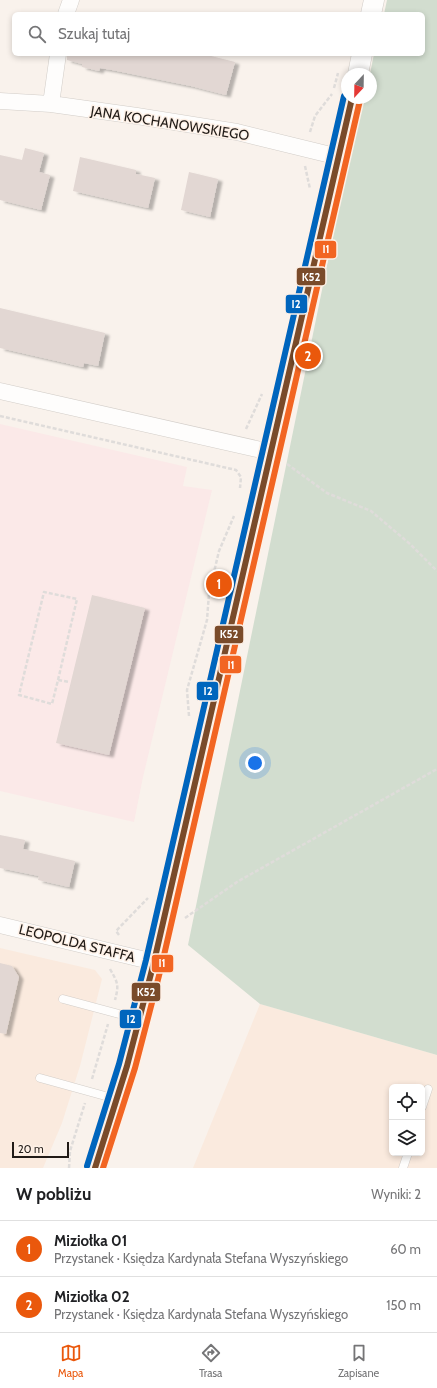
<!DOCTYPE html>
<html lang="pl">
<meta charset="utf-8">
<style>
:root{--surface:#fff;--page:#f6f6f6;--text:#202124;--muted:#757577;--line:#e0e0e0;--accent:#ea580c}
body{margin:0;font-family:Cabin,sans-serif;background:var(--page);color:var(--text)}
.controls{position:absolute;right:12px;bottom:12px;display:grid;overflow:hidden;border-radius:6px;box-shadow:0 2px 6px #0003}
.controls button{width:36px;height:36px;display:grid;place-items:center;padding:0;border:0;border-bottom:1px solid var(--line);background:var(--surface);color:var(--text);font:20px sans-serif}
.compass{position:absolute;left:341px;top:68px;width:36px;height:36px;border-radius:50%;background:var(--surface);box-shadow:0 2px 6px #0003;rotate:202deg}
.scale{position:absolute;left:12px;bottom:10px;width:57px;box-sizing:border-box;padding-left:4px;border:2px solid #211b17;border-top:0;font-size:11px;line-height:14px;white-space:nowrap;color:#211b17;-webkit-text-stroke:3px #fef1e7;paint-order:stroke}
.you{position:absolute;left:255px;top:763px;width:14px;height:14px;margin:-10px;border:3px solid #fff;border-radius:50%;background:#1a73e8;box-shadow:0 0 0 6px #1a73e833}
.badge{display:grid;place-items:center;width:26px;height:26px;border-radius:50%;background:var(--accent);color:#fff;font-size:13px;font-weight:700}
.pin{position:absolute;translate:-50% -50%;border:2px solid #fff;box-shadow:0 1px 4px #0006}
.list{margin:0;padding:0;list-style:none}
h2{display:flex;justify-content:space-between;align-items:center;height:52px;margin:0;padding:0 16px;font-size:17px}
h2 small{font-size:13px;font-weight:400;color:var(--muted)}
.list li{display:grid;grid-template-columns:26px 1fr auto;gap:12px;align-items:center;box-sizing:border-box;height:56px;padding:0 16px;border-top:1px solid var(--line)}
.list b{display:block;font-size:15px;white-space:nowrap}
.list p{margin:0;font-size:13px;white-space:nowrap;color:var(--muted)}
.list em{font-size:13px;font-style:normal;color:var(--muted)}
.icon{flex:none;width:22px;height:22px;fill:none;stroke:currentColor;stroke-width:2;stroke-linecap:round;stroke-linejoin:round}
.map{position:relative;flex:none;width:437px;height:1168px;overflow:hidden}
.search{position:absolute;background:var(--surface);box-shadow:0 2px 6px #0003;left:12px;right:12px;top:12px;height:44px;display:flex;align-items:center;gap:10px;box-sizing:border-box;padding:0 14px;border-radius:6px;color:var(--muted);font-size:15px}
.sheet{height:164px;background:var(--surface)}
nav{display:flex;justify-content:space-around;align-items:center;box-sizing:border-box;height:56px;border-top:1px solid var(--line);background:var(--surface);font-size:11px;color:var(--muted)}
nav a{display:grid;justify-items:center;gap:2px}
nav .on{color:var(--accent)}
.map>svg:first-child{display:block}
.built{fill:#faeade;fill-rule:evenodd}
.education{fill:#fbe9e8}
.green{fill:#d2ddcf}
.building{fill:#e2d7d3;filter:url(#shadow)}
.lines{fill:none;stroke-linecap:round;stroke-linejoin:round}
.service-casing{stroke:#d2cdc8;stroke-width:9}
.minor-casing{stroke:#d2cdc8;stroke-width:17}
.tertiary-casing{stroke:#d2cdc8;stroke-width:21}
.path{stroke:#dfdcda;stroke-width:2.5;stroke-dasharray:4 2;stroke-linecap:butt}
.service{stroke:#fefdfc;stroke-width:8}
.minor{stroke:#fefdfc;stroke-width:16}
.tertiary{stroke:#fefdfc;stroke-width:20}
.bus-1-casing{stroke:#fef1e7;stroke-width:9}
.bus-2-casing{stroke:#fef1e7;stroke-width:9}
.bus-3-casing{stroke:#fef1e7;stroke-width:9}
.bus-1{stroke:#7a4b2a;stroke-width:6}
.bus-2{stroke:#f26522;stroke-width:6}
.bus-3{stroke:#0065bd;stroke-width:6}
.labels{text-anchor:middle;stroke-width:3;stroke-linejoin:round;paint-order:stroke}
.street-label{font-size:14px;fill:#211b17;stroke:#fef1e7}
.line-badge{stroke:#fef1e7;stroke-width:1.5}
.badge-label{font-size:11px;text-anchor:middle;font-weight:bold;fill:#fff}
</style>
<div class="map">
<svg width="437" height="1168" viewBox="0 0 437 1168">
<defs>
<filter id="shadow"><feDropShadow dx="4.5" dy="2.5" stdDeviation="1" flood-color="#0004"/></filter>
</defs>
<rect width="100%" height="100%" fill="#f9f2ec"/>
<path class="built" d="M0,948L95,970L102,979L80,1066L62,1123L43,1168H0Z
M260,1004L437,1055V1168H193ZM392,1087H422V1153H392Z"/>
<path class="education" d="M0,424L187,467L183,486L212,490L143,777L134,822L0,791Z"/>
<path class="green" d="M387,0H437V1055L260,1004L188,945L349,158L364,98H371V74H370L374,54H423V14H384Z"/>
<path class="building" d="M67,54H203L235,62L226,95L191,86L112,70L100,68L99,71L82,67V64L67,60Z
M25,148L44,153L39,172L50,175L41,210L0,200V155L22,160Z
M80,157L136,170V174L155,178L148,208L73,191Z
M189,172L218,179L210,217L181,210Z
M0,308L105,333L98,366L84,363L83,367L0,348Z
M92,595L145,608L109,755L56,743Z
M0,835L25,840L23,849L75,861L69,887L38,880L39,876L0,868Z
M0,963L12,966L19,977L6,1034L0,1033Z"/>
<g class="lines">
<defs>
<path id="service" d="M63,999L138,1019
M40,1078L116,1099
M422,1107L428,1089
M403,1168L408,1153"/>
<path id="minor" d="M66,14L71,0
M0,101L51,104L137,116L237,132L339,157
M51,104L58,54
M0,391L270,452
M0,925L154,962"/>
<path id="tertiary" d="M371,14L374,0
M358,74L362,54
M95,1168L127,1066L154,962L239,588L352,98"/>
</defs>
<use href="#service" class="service-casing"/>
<use href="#minor" class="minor-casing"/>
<use href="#tertiary" class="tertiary-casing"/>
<path class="path" d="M334,88L338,73
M310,132L315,116L332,94
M305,166L310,189
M0,416L236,470L241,477L240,488
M246,429L262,394
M287,464L327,493L371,511L410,544L437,571
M58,680L77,599L44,592L19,695L52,704L58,680L70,682
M189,716L187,690L207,620L209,593L219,551L234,516
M185,918L237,882L437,769
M119,935L116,931L148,898
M110,969C118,983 119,985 115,1000
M92,1079L108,1024
M69,1168L70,1151L85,1103"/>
<use href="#service" class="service"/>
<use href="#minor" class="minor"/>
<use href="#tertiary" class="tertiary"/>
<defs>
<path id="bus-1" d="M95,1168L127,1066L154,962L352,98"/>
<path id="bus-2" d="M103,1168L135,1068L162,964L360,100"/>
<path id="bus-3" d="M87,1166L119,1064L146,960L344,96"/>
</defs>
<use href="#bus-1" class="bus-1-casing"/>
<use href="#bus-2" class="bus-2-casing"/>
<use href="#bus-3" class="bus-3-casing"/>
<use href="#bus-1" class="bus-1"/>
<use href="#bus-2" class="bus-2"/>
<use href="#bus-3" class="bus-3"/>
</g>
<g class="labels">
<g class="street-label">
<text transform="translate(170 123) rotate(9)" y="5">JANA KOCHANOWSKIEGO</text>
<text transform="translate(77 943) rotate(14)" y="5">LEOPOLDA STAFFA</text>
</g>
</g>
<g class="line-badge">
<rect x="314" y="240" width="23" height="19" rx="4" fill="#f26522"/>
<rect x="296" y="267" width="30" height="19" rx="4" fill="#7a4b2a"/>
<rect x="285" y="294" width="23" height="20" rx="4" fill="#0065bd"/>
<rect x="214" y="625" width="30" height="19" rx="4" fill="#7a4b2a"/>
<rect x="219" y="655" width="23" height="19" rx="4" fill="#f26522"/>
<rect x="196" y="681" width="23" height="20" rx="4" fill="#0065bd"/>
<rect x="151" y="954" width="23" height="19" rx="4" fill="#f26522"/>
<rect x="131" y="982" width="30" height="20" rx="4" fill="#7a4b2a"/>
<rect x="119" y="1009" width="23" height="20" rx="4" fill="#0065bd"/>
</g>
<g class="badge-label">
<text x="326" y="253">I1</text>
<text x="311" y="281">K52</text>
<text x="296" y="308">I2</text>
<text x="229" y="638">K52</text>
<text x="231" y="669">I1</text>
<text x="208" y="695">I2</text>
<text x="162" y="967">I1</text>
<text x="146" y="996">K52</text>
<text x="131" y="1023">I2</text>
</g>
</svg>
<div class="controls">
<button><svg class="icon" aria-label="locate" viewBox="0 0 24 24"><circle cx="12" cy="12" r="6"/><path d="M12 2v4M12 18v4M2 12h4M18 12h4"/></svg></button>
<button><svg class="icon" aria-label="layers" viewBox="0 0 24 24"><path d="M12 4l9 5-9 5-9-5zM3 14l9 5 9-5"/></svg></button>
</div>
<svg class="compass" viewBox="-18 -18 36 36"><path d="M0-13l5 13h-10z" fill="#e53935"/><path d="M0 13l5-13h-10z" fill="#757577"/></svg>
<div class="scale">20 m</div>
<div class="you"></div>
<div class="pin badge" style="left:219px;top:584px">1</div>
<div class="pin badge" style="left:308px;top:356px">2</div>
<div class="search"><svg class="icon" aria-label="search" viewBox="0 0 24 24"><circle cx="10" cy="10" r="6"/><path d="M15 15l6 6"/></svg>Szukaj tutaj</div>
</div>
<section class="sheet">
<h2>W pobliżu<small>Wyniki: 2</small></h2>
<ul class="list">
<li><span class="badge">1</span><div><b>Miziołka 01</b><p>Przystanek · Księdza Kardynała Stefana Wyszyńskiego</p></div><em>60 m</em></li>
<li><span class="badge">2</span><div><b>Miziołka 02</b><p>Przystanek · Księdza Kardynała Stefana Wyszyńskiego</p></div><em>150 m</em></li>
</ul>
</section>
<nav>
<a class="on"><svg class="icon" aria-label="map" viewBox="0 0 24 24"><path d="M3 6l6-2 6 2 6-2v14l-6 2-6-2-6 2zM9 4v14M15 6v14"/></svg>Mapa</a>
<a><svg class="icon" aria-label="directions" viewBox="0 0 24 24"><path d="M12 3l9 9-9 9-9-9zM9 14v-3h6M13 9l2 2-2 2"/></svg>Trasa</a>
<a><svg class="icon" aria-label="saved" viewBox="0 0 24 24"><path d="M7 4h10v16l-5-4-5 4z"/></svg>Zapisane</a>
</nav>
